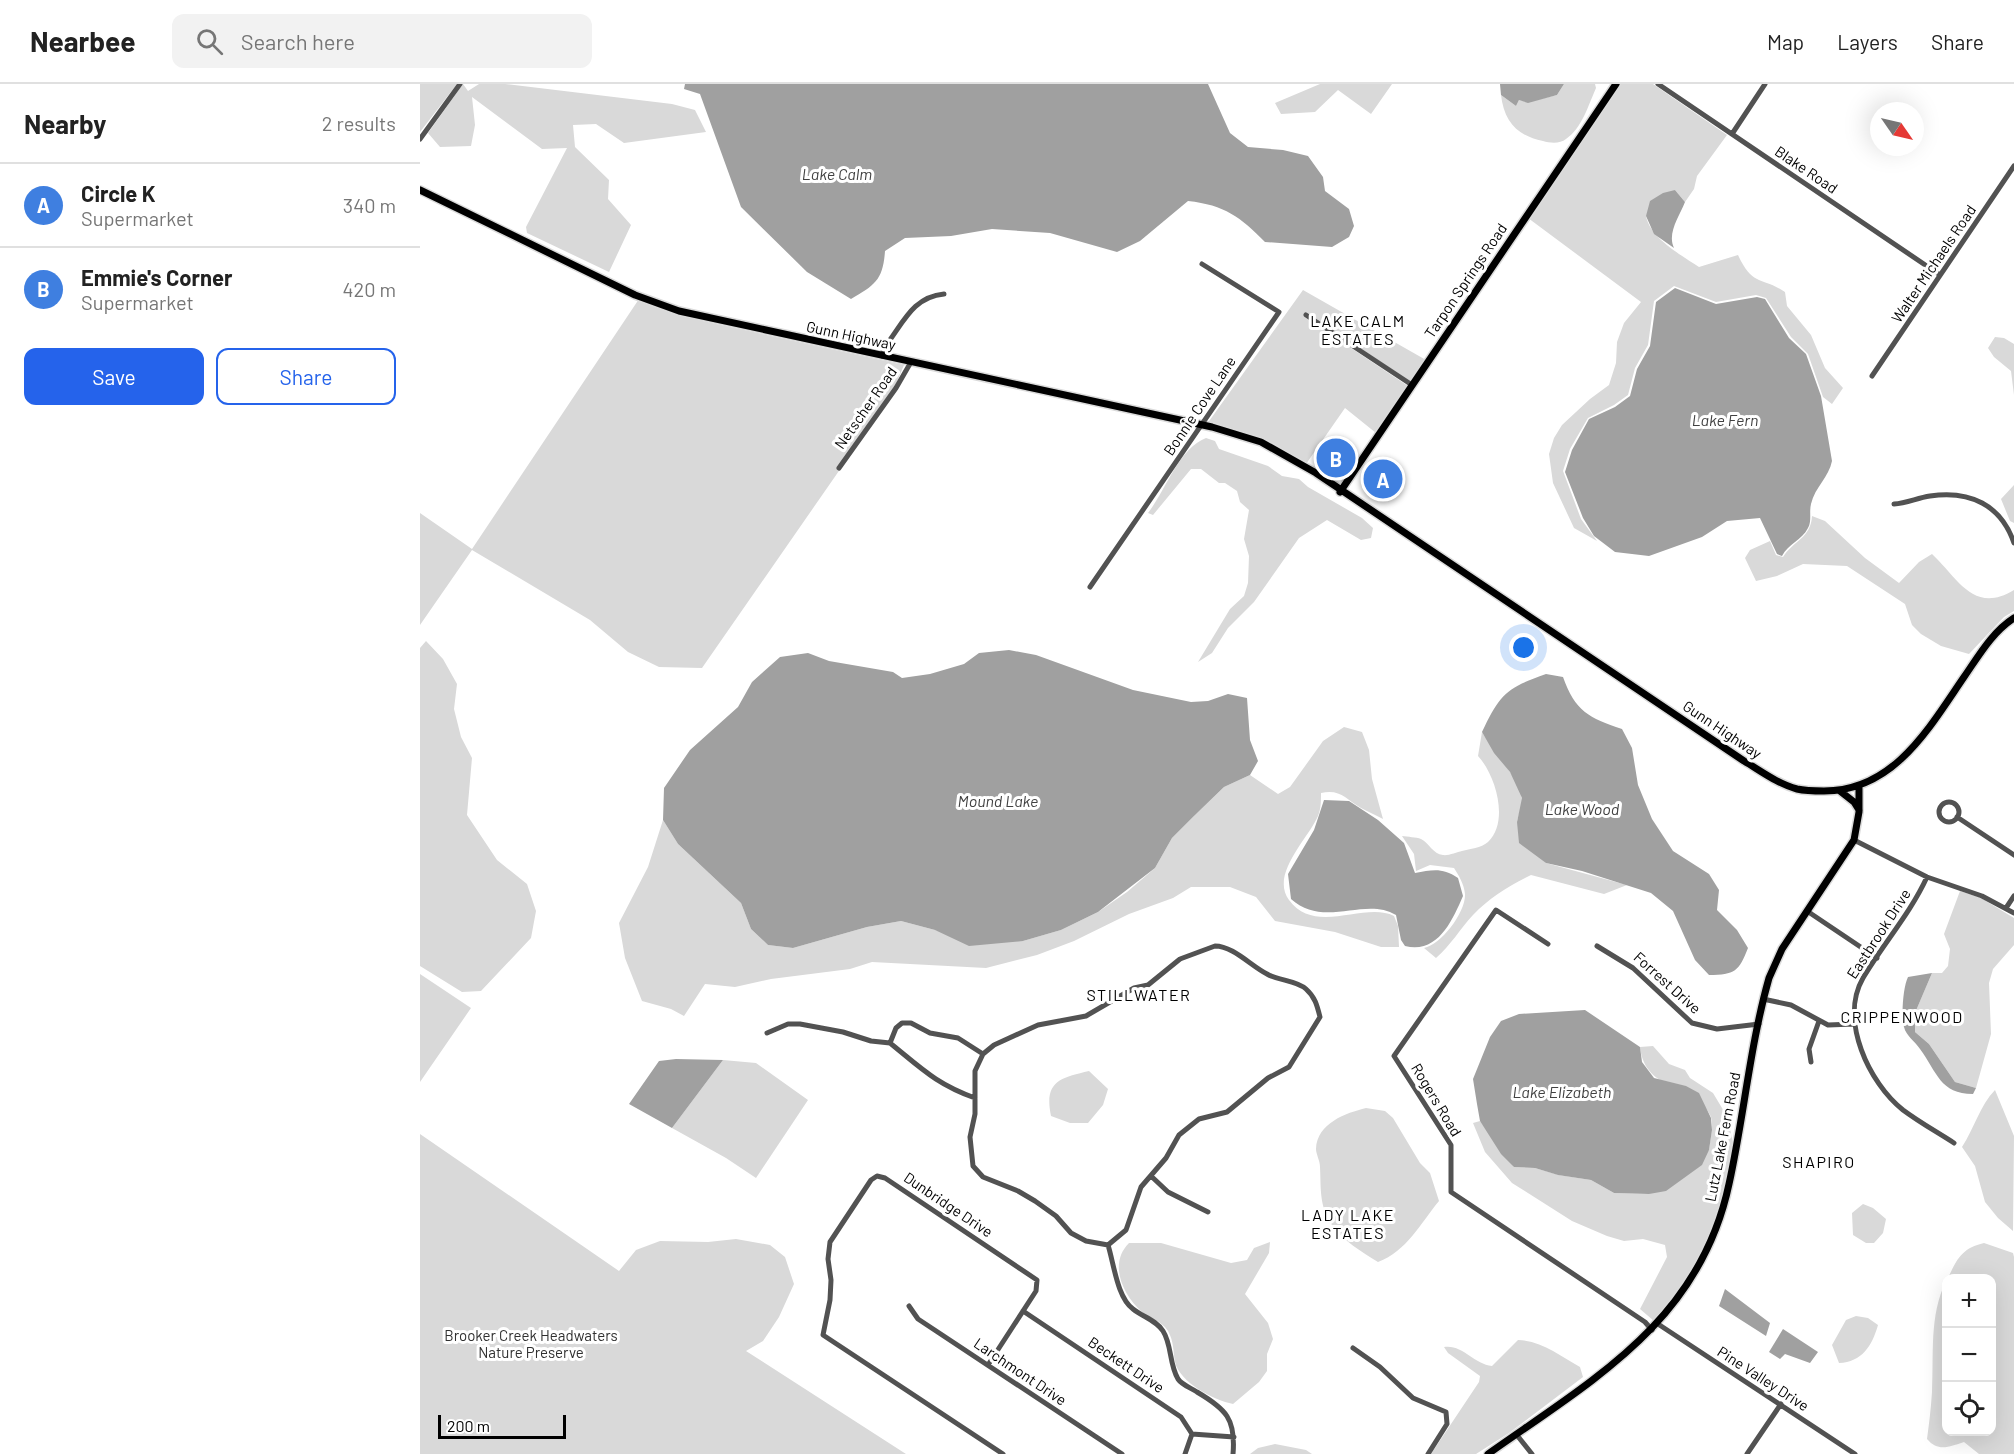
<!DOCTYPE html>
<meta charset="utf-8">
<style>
:root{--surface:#fff;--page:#f2f2f2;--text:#222;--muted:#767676;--line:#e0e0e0;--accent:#2563eb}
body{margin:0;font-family:Barlow,sans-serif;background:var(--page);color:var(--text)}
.controls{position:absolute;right:18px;bottom:18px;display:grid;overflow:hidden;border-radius:12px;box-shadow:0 6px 24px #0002}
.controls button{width:54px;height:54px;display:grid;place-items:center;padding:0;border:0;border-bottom:2px solid var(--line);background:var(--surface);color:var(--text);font:30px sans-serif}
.compass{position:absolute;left:1450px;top:18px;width:54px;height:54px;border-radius:50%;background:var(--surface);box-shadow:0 6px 24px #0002;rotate:124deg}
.scale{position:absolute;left:18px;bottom:15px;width:128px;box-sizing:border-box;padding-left:6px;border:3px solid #000;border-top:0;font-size:16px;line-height:21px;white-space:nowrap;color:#000;-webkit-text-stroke:4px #fff;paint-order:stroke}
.you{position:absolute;left:1104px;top:564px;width:21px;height:21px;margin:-15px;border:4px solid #fff;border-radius:50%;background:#1a73e8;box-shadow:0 0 0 9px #1a73e833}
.badge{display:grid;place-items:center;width:39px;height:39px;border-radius:50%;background:var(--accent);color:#fff;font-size:20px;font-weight:700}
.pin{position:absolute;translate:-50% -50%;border:3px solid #fff;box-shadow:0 2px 6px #0006}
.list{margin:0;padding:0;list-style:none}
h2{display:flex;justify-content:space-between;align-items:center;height:78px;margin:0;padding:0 24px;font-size:26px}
h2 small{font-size:20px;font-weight:400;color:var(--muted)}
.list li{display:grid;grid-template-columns:39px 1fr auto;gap:18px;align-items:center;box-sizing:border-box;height:84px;padding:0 24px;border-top:2px solid var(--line)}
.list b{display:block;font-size:22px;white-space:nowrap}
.list p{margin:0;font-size:20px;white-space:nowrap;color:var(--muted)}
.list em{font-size:20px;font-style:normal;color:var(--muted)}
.actions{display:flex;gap:12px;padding:18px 24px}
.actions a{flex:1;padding:14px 0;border:2px solid var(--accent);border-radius:12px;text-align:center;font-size:21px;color:var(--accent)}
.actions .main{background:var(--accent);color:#fff}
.icon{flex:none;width:33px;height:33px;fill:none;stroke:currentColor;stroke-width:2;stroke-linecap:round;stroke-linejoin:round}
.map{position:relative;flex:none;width:1594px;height:1370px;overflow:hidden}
header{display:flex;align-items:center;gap:36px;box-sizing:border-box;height:84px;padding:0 30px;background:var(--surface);border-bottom:2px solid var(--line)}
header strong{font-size:28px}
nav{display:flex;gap:33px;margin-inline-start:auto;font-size:21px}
.search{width:420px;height:54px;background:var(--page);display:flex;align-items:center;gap:15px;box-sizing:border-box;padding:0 21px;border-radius:12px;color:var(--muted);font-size:22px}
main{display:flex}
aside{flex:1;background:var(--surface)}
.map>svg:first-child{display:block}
.green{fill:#d9d9d9}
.water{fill:#a0a0a0}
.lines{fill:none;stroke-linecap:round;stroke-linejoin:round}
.major-casing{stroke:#dbdbdb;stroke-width:10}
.minor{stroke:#525252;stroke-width:5}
.major{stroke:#000;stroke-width:7}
.labels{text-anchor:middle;stroke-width:6;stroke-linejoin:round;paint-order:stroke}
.street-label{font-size:15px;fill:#000;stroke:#fff}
.park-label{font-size:15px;fill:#303030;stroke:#fff}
.water-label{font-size:16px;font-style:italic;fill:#414141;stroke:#fff}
.neighbourhood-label{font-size:16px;letter-spacing:1.5px;fill:#000;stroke:#fff}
</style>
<header>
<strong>Nearbee</strong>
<div class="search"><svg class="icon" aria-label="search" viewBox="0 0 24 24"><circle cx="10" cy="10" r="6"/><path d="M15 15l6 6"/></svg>Search here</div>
<nav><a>Map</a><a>Layers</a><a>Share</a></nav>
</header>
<main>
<aside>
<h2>Nearby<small>2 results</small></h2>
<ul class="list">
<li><span class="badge" style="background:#3f7fe0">A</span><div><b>Circle K</b><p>Supermarket</p></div><em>340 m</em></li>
<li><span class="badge" style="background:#3f7fe0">B</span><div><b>Emmie's Corner</b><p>Supermarket</p></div><em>420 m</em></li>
</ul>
<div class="actions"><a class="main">Save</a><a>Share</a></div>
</aside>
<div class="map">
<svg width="1594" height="1370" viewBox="0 0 1594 1370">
<rect width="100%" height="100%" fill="#fff"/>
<path class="green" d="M0,0H37L0,48Z
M43,0L48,7L59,0H85L252,20L275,26L286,48L204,59L176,40L153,41L155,63L189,96L188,115L211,141L189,188L107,149L106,143L147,64L122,65L52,13L55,41L51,62L20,63L8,49Z
M900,0H972L951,30L918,6L895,28L861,30L855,19Z
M1144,0H1175L1176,4C1168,22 1162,44 1146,55C1140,60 1130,59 1123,57C1097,52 1084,37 1081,11L1096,22L1099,16L1108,18L1137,11Z
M1201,0H1233L1307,51L1277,92L1274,105L1265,118L1255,106L1226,132C1230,154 1261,171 1279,183L1318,171C1333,203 1341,192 1365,208L1367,222L1391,251L1405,284L1423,304L1412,320L1403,313L1388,270L1371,253L1346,214L1336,211L1296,218L1254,202L1234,217L1228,261L1215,284L1208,311L1194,321L1168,334L1150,365L1143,387L1161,435L1177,457L1154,444L1133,399L1129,370L1134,354L1142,341L1170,315L1189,301L1196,279L1197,258L1204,239L1221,218L1108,134Z
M883,206L1006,276L991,298L886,228L883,232L988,302L956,349L925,324L886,380L842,356L787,340Z
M219,215L283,237L484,281L471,312L282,584L239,583L208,568L170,536L52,466L0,541V429L52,465Z
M1575,253L1584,254L1594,260V311L1591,287L1574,273L1568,264Z
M786,354L795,357L799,365L848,382L862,392L879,395L888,403L942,434L953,444L951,454L941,456L907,436L879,454L834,518L808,544L792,569L778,578L810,525L824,512L828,499L829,472L824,455L829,426L820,418L817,407L805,399H799L781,385H771L733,431L728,429C746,406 759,364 786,354Z
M1594,401V439L1590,437L1581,415Z
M1392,432L1405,437L1445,474L1479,499L1499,478L1512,470C1537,493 1553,531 1594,506V527L1584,533L1549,570L1521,562L1501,550L1492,541L1485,520L1427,482L1383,480L1357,492L1336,497L1325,474L1330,466L1350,457L1356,471L1363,473C1373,457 1391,454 1392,432Z
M6,557L23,575L37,600L34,625L41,653L52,674L47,731L77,776L107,800L116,827L111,854L61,907L42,908L0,882V564Z
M924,643L942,648L949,666L952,695L963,735C956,731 948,728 941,724C925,715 921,705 901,709C901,717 901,725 898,732C888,755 850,790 869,816C895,852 945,817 974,832L978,842L979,863H961L915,848L855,837L836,813L810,803H771L753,814L709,830L654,857L617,871L566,884L452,878L430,885L351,895L315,903L285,900L264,932L251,925L222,917L205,874L199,839L228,783L243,736L258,760L321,819L331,845L348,861L373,864L447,843L481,837L515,846L603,857L641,846L678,828L707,808L735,784L752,754L774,732L804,703L830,691L858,710L870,703L903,657Z
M1062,648C1072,665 1101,697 1102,715C1103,722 1098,731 1097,738L1126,779L1207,801L1184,810L1111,791C1090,801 1069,814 1053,831C1040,845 1031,861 1016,874L1004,864C1021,861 1046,828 1045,810C1044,800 1039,792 1034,784L1010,781L996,787L994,770L982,752C988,753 996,753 1001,755C1009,759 1013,770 1023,771C1028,772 1037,768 1042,767C1050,765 1061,764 1068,758C1090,737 1075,690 1058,672Z
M1540,807L1561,814L1594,834V861L1573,885L1569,899L1571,950L1556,1004L1535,998L1509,960L1495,948V929L1512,889H1522L1528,882L1530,865L1524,850Z
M0,890L51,924L0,998Z
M1233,962L1249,980L1265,986L1270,994L1293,1009L1308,1034L1313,1060L1299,1126L1280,1174L1244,1228L1234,1237L1220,1225L1247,1173L1245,1161L1223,1155L1204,1157L1187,1152L1152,1137L1092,1099L1065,1068L1053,1039L1060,1037L1094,1083L1115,1084L1139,1091L1171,1096L1194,1109L1229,1110L1289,1066C1290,1055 1294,1043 1291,1033C1278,999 1225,1010 1220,963Z
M303,976L336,979L388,1016L336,1094L306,1074L252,1044Z
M669,987L688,1005L683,1021L668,1039H650L631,1032C624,998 639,994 669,987Z
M1575,1006L1594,1052L1593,1147L1578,1134L1565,1118L1555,1082L1542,1063C1554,1045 1560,1021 1575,1006Z
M946,1024L965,1027L973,1034L1000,1079L1010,1089L1019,1117C1000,1140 987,1167 958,1178C942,1168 923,1157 912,1141C899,1123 901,1103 900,1083C900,1077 896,1070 896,1065C897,1039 926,1029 946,1024Z
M0,1050L199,1187L216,1166L240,1157L288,1158L316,1155L350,1161L365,1173L374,1200L359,1233L343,1257L326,1267L486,1370H0Z
M1443,1120L1453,1124L1466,1135L1463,1149L1454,1159H1446L1433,1151L1432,1129Z
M850,1158L849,1169L825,1210L848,1239L853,1255L847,1270V1287L839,1298L813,1320C794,1316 760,1299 755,1278C753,1266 754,1258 748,1247C741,1236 730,1235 722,1228C703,1211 688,1180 709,1159H741L811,1179L827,1176L834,1164Z
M1564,1159L1593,1169L1594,1173V1370H1559L1544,1358C1529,1363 1518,1368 1507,1355C1509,1340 1511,1324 1512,1308C1514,1270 1509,1232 1526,1197V1348H1572V1194H1528C1537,1175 1542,1164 1564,1159Z
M1436,1232L1448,1234L1458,1241C1452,1262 1442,1278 1419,1279L1412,1261L1426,1236Z
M1098,1256C1122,1257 1140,1272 1160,1283L1163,1293L1089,1349L1056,1370H1011L1059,1298L1060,1292L1028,1269L1024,1263C1042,1260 1054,1280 1072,1282Z
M855,1360L886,1366L892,1370H830L838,1364Z"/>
<path class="water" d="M265,0H788L810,49L828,63L863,66L888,72L903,93L905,107L929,125L934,142L929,153L912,163L845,158C820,133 805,121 768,117L720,157L697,168L630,149L572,145L531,152L485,154L465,167C463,196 455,201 431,215L387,188L321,123L280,10L264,5Z
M1080,0H1144L1137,11L1108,19L1099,16L1096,22L1081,11Z
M1255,106L1265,118C1259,133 1247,149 1254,164L1234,150L1226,132L1230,117L1243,109Z
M1255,204L1296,220L1337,213L1345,215L1369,254L1386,270L1401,312L1412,377C1409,393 1395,403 1391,420C1389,428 1392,437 1388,444C1382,456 1368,460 1362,472L1357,470L1340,434L1307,437L1282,453L1229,472L1195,468L1174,452L1163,434L1145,388L1152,366L1169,335L1195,323L1210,312L1217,285L1230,262L1236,218Z
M589,566L616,571L713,606L771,618L788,617L808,610L827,614L830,656L838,677L830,691L804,703L774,732L752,754L735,784L678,828L641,846L603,857L549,862L515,846L481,837L447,843L373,864L348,861L331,845L321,819L258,760L243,736L244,704L270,666L318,623L332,598L360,573L388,569L409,577L473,588L482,594L510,590L544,580L559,569Z
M1126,590L1143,593C1155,627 1169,634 1202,645L1212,664L1218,701L1232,735L1253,767L1289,790L1299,806L1297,826L1317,846L1328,864C1319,887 1315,891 1289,891L1275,876L1253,827L1231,809L1162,787L1126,779L1099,759L1097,738L1102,714L1090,688L1074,669L1062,648C1080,610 1086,604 1126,590Z
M904,716L929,717L958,736L984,759L995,789C1012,786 1022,783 1038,794L1043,812C1032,837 1018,870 985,862L981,856L976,831C945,812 904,845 871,815L868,790L894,746Z
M1512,889L1495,929V948L1509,960L1535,998L1556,1004L1553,1010C1520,1010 1517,988 1500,965C1495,957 1486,952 1484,943C1481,932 1483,903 1488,893Z
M1165,926L1220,963L1222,978L1234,994L1266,1002L1279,1009L1291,1034L1292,1046L1289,1066L1282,1081L1246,1107L1229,1110L1194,1109L1171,1096L1138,1091L1115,1084L1094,1083L1081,1070L1060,1037L1057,1020L1053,995L1070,953L1081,937L1099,930Z
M256,975L303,976L252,1044L209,1020L239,977Z
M1305,1205L1350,1239L1346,1252L1299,1222Z
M1363,1245L1398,1268L1390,1279L1365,1270L1360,1275L1349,1268Z"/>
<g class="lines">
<defs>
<path id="major" d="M0,106L215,211L259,227L792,343L841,358L896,389L1324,677C1341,687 1358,700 1377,705C1386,707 1395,707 1404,707C1474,707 1509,644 1544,593C1558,573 1572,548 1594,534
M920,408L1196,0
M1420,707L1434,718L1439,726
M1068,1370C1174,1295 1280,1237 1309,1100C1324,1032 1330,961 1349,894L1362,865L1434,756L1439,728V702"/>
</defs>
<use href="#major" class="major-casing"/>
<path class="minor" d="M1238,0L1520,191
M1312,50L1345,0
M0,55L40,0
M886,231L992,301
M462,272L464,264C483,240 492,213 524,210
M1452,292L1594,82
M419,384L476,304L491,278
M1474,420C1487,419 1497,414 1510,412C1550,406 1581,421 1594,459
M670,503L859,228L782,180
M1519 728a10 10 0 1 1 20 0a10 10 0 1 1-20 0Z
M1537,733L1594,771
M1434,756L1507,793L1562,812L1594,829
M1507,793C1490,830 1463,860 1443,894C1419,936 1449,999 1483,1026C1499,1038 1517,1048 1534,1059
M1586,824L1594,812
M1387,827L1457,874
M1128,860L1076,826L974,972L1031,1061V1108L1225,1238L1232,1246
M795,862C813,862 831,882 847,890C859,897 876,896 886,905C895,913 897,921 900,933L869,983L848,994L807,1028L779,1035L759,1051L746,1074L721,1103L706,1146L688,1161L666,1157L651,1149L636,1132L615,1117L598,1107L563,1093L553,1082L550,1053L555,1030V987L563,970L574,961L618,941L666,932L714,904L728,901L760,875Z
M1177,862L1213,884L1272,939L1297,945L1339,940
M1343,915L1371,921L1408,941L1434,940
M347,949L368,940H380L423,948L451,957L470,959
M1391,978L1389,965L1399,937
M555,1014C516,1000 501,984 470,959L476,944L482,939H491L510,949L538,954L563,970
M731,1092L748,1108L788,1128
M688,1161C694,1180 697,1213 713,1225C723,1233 736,1236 743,1247C752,1261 749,1280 758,1295C762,1301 771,1304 777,1308C806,1325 816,1335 813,1370
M489,1222L498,1235L702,1370
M603,1227L761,1333L772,1350L765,1370
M1238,1240L1435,1370
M933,1264L960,1283L993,1314L1026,1328L1027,1340L1008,1370
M568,1281L616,1207L617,1196L465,1094L457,1092L451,1096L410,1158L408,1175L411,1196L410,1216L403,1251L583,1370
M772,1350L814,1353
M1096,1350L1112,1370
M1327,1370L1361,1320"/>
<use href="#major" class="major"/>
</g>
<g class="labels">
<g class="street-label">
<text transform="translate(1386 86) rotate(34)" y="5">Blake Road</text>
<text transform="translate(1514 180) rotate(-56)" y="5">Walter Michaels Road</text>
<text transform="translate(1046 197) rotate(-56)" y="5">Tarpon Springs Road</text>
<text transform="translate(431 252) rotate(12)" y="5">Gunn Highway</text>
<text transform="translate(780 322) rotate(-56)" y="5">Bonnie Cove Lane</text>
<text transform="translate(446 324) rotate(-55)" y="5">Netscher Road</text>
<text transform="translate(1302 646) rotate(34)" y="5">Gunn Highway</text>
<text transform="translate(1459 850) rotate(-57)" y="5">Eastbrook Drive</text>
<text transform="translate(1247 899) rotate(42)" y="5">Forrest Drive</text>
<text transform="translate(1016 1016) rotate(59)" y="5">Rogers Road</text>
<text transform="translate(1303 1053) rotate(-79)" y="5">Lutz Lake Fern Road</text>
<text transform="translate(528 1121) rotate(34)" y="5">Dunbridge Drive</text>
<text transform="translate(706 1281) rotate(34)" y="5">Beckett Drive</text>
<text transform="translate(600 1288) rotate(34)" y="5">Larchmont Drive</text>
<text transform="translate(1343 1295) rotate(33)" y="5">Pine Valley Drive</text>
</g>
<g class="park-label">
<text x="111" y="1257">Brooker Creek Headwaters<tspan x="111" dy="17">Nature Preserve</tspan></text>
</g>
<g class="water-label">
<text x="417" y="96">Lake Calm</text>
<text x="1305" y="342">Lake Fern</text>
<text x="578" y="723">Mound Lake</text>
<text x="1162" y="731">Lake Wood</text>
<text x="1142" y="1014">Lake Elizabeth</text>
</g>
<g class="neighbourhood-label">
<text x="938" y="243">LAKE CALM<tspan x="938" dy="18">ESTATES</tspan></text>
<text x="719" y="917">STILLWATER</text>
<text x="1482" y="939">CRIPPENWOOD</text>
<text x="1399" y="1084">SHAPIRO</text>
<text x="928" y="1137">LADY LAKE<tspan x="928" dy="18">ESTATES</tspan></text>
</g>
</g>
</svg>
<div class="controls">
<button>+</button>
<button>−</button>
<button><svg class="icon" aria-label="locate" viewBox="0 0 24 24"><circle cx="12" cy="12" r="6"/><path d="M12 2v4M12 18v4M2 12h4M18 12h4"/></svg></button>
</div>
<svg class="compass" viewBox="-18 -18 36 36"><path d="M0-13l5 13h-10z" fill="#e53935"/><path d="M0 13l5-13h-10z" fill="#767676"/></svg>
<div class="scale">200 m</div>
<div class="you"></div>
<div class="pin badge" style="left:963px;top:395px;background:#3f7fe0">A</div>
<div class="pin badge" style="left:916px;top:374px;background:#3f7fe0">B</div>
</div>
</main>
